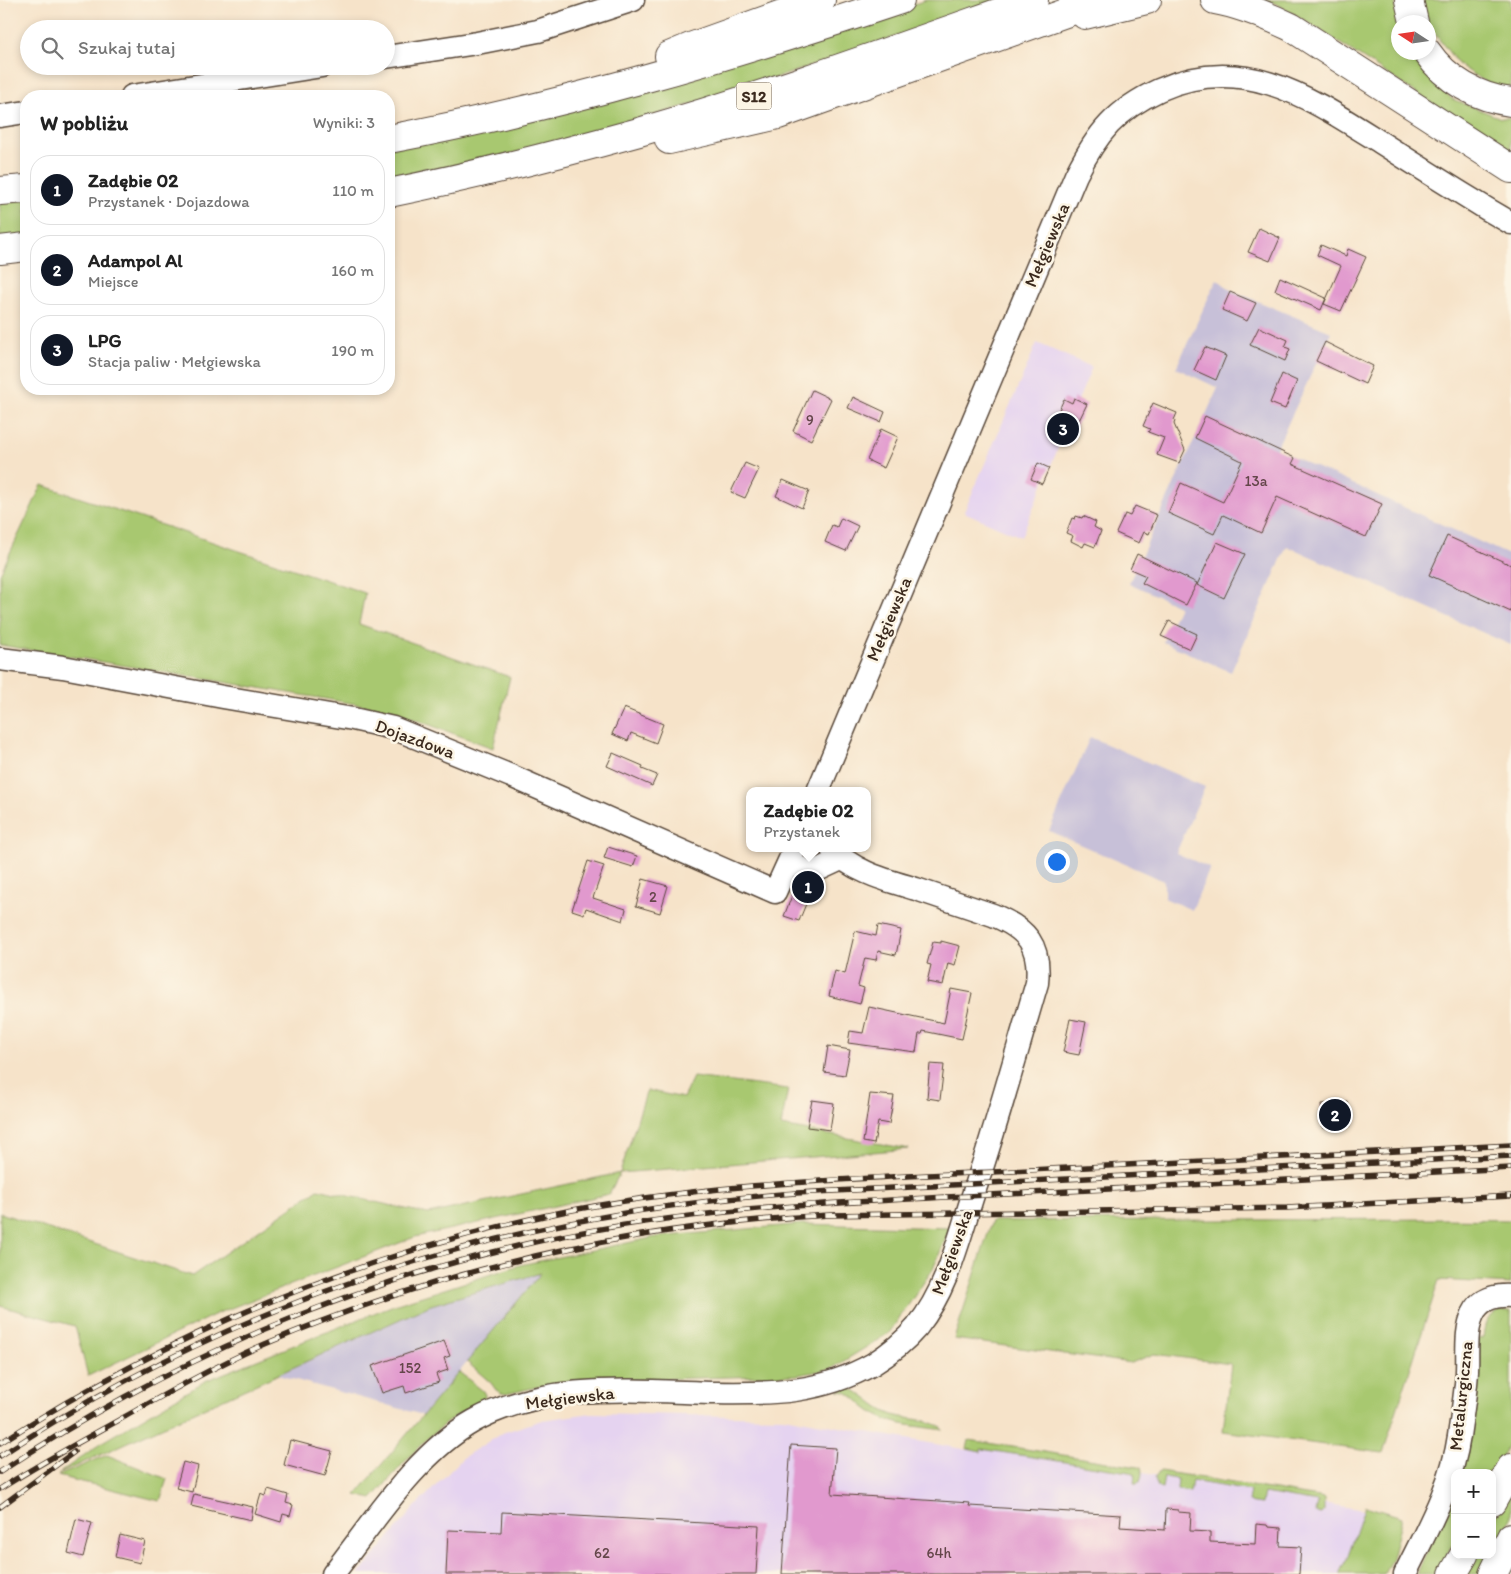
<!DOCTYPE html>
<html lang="pl">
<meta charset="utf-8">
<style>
:root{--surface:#fff;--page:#f6f6f6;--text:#222;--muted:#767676;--line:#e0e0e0;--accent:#111827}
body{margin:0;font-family:Itim,sans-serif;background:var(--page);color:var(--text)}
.controls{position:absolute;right:15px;bottom:15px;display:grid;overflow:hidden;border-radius:10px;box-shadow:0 2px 8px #0003}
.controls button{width:45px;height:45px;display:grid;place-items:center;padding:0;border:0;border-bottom:1px solid var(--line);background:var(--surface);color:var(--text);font:25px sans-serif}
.compass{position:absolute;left:1391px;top:15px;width:45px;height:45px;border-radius:50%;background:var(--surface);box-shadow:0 2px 8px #0003;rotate:282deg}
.you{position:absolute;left:1056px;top:861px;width:18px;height:18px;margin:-12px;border:4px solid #fff;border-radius:50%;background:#1a73e8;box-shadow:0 0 0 8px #1a73e833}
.badge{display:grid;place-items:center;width:32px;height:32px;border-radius:50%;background:var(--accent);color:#fff;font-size:16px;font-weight:700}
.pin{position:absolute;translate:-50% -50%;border:2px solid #fff;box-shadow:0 1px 5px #0006}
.popup{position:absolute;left:746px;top:787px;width:125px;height:65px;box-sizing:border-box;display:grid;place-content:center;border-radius:10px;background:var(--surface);filter:drop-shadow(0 1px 4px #0005);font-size:16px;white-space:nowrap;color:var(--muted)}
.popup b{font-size:19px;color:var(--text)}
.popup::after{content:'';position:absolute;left:50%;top:100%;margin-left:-10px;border:10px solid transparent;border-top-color:var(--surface)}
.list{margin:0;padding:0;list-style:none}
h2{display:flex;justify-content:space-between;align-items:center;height:65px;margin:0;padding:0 20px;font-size:21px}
h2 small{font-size:16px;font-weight:400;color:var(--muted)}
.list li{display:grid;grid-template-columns:32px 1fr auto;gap:15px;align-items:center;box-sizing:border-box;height:70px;margin:0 10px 10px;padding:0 10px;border:1px solid var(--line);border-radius:20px}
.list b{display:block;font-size:19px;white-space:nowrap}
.list p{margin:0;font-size:16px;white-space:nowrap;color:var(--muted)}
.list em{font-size:16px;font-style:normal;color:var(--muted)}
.icon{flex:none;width:28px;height:28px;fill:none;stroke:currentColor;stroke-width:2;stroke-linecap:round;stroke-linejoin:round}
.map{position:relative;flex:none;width:1511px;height:1574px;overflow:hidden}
.search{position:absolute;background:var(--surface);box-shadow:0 2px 8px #0003;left:20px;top:20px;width:375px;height:55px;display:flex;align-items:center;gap:12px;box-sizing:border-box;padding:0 18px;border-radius:28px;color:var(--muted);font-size:19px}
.panel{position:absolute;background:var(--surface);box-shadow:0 2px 8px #0003;left:20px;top:90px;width:375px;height:305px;border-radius:20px}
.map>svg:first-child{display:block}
.built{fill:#e5d3f0}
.industrial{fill:#c7c0d8}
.green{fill:#a8c870;stroke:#727947}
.building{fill:#e199ce}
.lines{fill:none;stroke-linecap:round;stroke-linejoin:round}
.minor-casing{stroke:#574638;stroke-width:25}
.major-casing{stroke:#574638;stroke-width:30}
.highway-casing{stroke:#574638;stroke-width:30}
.minor{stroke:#fff;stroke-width:22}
.major{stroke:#fff;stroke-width:28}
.highway{stroke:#fff;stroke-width:28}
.rail-casing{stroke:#3b2a1e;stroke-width:5.5}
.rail{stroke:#fcf5e5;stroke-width:4;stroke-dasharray:11;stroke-linecap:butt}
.labels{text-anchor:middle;stroke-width:5;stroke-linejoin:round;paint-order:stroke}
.number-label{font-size:15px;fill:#64464a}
.shield{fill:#fcf5e5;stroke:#75675a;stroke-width:1}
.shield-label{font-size:16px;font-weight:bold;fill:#3b2a1e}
.street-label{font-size:18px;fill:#3b2a1e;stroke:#fcf5e5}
</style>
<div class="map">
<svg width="1511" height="1574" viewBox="0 0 1511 1574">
<rect width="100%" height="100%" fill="#fcf5e5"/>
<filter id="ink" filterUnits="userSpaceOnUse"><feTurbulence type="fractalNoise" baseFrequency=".02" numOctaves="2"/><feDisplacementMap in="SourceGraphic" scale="10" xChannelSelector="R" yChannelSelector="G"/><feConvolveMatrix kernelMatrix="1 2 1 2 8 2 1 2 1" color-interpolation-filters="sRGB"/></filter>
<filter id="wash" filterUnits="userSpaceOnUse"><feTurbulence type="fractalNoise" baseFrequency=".0096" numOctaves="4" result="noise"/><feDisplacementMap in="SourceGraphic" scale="20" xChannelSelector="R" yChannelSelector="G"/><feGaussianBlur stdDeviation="1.12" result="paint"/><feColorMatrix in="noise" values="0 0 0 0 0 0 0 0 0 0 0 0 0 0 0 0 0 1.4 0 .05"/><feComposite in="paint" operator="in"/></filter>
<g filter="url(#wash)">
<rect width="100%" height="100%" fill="#f6e3c9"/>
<path class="built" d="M1037,343L1092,367L1021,537L964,512Z
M592,1413L783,1417L980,1452L981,1446L1364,1510L1345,1564L1340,1574H359L415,1507L464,1457L502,1433L542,1420Z"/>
<path class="industrial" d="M1217,279L1231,290L1331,332L1276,449L1511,556V645L1287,546L1231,672L1163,642L1179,606L1129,583L1218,388L1176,368Z
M1090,737L1205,787L1176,853L1210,868L1192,910L1164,898V881L1049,831Z
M542,1273L423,1415L278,1375L431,1305Z"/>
<path class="green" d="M926,0H1002L747,88L572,139L389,183V148L865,21Z
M1265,0H1395L1398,26V52L1412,53L1422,69L1452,99L1501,118H1511V155L1309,23L1277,4Z
M1422,0H1511V87L1494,88L1458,64L1429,26Z
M26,200V236L0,238V202Z
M42,485L365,593L359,624L510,677L493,748L386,709L0,645V574Z
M693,1077L788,1089L781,1126L909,1149L620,1173L609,1194L415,1237L218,1313L88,1376L75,1326L0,1306V1213L192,1276L318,1189L428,1214L620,1173L647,1090L683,1098Z
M1445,1219L1511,1220V1284L1439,1280L1383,1453L1223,1431L1231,1364L1154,1354L1131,1363L954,1339L992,1221Z
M803,1224L950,1228L933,1269L889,1333L831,1369L798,1375L560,1382L506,1394L501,1393L496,1390L491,1383L467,1362L541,1273L431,1305L58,1474L104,1441L205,1381L394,1305L520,1265L656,1237Z
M1500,1311H1511V1441L1492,1473H1458L1475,1388L1479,1338H1483C1485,1323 1485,1318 1500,1311Z
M459,1372L483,1391L485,1395L484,1401C437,1420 405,1462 372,1499L356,1495Z
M848,1387C864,1393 874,1408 891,1414C904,1420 934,1418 943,1430C919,1426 890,1426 870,1411C859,1404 852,1391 838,1391Z
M969,1440L1138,1467L1141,1468C1143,1473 1142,1481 1137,1484H1134L1135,1473L981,1449V1452L967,1449Z
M107,1455L167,1479L160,1501L58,1476Z
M1160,1471L1324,1498V1511L1321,1514L1316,1513L1318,1502L1264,1493L1262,1504L1248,1502L1250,1491L1192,1481L1190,1492L1177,1490L1178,1479L1164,1477L1162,1488L1157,1487L1155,1478Z
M1455,1488V1540L1436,1574H1417Z
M1511,1491V1519L1484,1574H1465L1475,1555H1492V1525Z
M1365,1506L1402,1517L1392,1558L1384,1574H1340L1345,1564Z"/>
<g id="blocks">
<path class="building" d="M1259,228L1280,238L1270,261L1248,252Z
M1321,245L1346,256L1348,249L1366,257L1341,311L1324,304L1341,266L1317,255Z
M1280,277L1326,298L1321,310L1275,290Z
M1230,292L1256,303L1247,321L1222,310Z
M1259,327L1288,340L1285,347L1290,349L1285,361L1250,345Z
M1325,342L1373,366L1365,384L1316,361Z
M1205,347L1226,356L1216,380L1194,370Z
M1282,374L1297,381L1285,409L1270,403Z
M812,390L831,399L811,440L793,431Z
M853,397L885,412L881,422L848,408Z
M1074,398L1087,404L1070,439L1050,429L1064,399L1072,403Z
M1153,403L1177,413L1174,420L1175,421L1174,424L1185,450L1179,463L1157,455L1164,438L1148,432L1150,429L1143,426Z
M1205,416L1295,458L1292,464L1382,504L1366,537L1277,497L1261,533L1223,515L1214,534L1168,513L1181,483L1223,502L1242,461L1195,438Z
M881,429L898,437L884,468L867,460Z
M745,463L759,469L745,498L731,492Z
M1038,463L1049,468L1042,484L1031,479Z
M783,480L809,491L802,508L776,496Z
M1135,506L1157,515L1149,534L1144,532L1139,543L1116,533L1125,514L1130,516Z
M1076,516L1082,518L1083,516L1096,522L1094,527L1101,531L1095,547L1085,543L1083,547L1071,541L1073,536L1066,533L1072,518L1075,519Z
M841,518L858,526L846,551L825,542L832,525L837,527Z
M1447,536L1511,565V612L1429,575Z
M1217,542L1245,554L1224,598L1197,585Z
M1137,554L1197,583L1186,605L1142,583L1146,576L1130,569Z
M1169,621L1197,634L1190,649L1161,636Z
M624,708L663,724L656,743L631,733L628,741L612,734Z
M613,753L643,766L642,769L657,775L652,786L607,766Z
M608,847L637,856L633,867L604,858Z
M588,861L604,866L593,898L626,909L623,921L586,908L584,914L572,910Z
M643,879L668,886L660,913L636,906Z
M793,893L808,899L799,921L784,916Z
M878,925L901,930L896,955L878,951L876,960L865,958L858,986L864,988L860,1004L829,996L835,971L845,974L855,931L876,936Z
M941,941L960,946L955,965L948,963L943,985L927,982L931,965L927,964L933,942L941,943Z
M951,989L972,993L962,1039L923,1031L922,1034H919L916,1052L848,1043L850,1031L863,1033L869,1007L944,1023Z
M1070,1019L1086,1022L1079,1055L1063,1052Z
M828,1046L850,1050L845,1075L824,1072Z
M930,1064L944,1065L940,1100L927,1098Z
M870,1094L894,1096L889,1124L878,1122L874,1144L863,1142Z
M812,1100L834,1103L830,1130L807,1127Z
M1348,1102L1350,1126L1323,1128L1321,1104Z
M444,1341L450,1356L444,1358L448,1370L436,1374L439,1382L406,1393L404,1386L382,1393L372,1366Z
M290,1440L332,1451L325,1476L284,1465Z
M791,1445L836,1448L832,1494L970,1503L969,1506L1121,1515L1120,1527L1165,1530L1166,1509L1178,1510V1512L1191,1513L1190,1531L1210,1532V1542L1255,1544L1256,1524L1267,1525L1268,1527L1281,1528L1280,1546L1301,1547L1299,1574H782Z
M183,1462L198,1466L192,1492L176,1488Z
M268,1489L288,1495L286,1503L293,1505L290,1516L283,1514L281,1522L255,1514L261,1494L266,1496Z
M194,1494L253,1507L251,1520L191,1506Z
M502,1512L759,1526L756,1574H446L448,1530L501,1532Z
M76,1519L92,1523L83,1557L68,1553Z
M120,1535L145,1541L140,1563L115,1557Z"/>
</g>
</g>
<g filter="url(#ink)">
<use href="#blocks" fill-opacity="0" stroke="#574638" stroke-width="1"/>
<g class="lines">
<defs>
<path id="minor" d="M386,57L477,43L538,31L633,0
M132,96L322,66
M0,116L26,112
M0,659L63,667L223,697L353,719L393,728L511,776L775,892L795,848
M818,791L1076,175C1097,133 1116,110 1159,90C1244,52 1310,98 1380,142C1416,165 1451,187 1487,209L1511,223
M790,863L811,873L841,859
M333,1574C373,1523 417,1453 474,1421C546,1381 637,1391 716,1393C772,1394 822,1393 873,1364C889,1354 904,1342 917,1327C950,1286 960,1232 977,1183C999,1117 1017,1050 1037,983C1041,945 1027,929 993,915C967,906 942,898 916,889C886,880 853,872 831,848
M1405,1574C1427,1529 1452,1486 1459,1436C1462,1414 1466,1392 1467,1371C1468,1353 1465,1331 1473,1314C1480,1299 1495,1295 1511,1296"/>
<path id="major" d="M1492,1502L1511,1468
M1453,1574L1464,1555
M1493,1574L1511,1537"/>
<path id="highway" d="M1215,0C1242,5 1266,15 1291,27L1511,169
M1409,0L1414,22
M1085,15L1147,0
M1427,52C1446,80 1478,98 1511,102
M669,56L693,46L821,0
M389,139C562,106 732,56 900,0
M669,140L778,115L1102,0
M0,191L26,189
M389,193C473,176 556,155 639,132C772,94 903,46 1034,0
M0,250L26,247"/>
</defs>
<use href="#minor" class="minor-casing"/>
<use href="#major" class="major-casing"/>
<use href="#highway" class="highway-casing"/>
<use href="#minor" class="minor"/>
<use href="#major" class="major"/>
<use href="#highway" class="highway"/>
<defs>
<path id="rail" d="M0,1443C168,1335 353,1257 548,1215C695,1184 844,1179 993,1172C1166,1163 1338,1154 1511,1145
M0,1456C240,1297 510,1213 796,1193L1511,1156
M0,1472C164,1363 347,1284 539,1241C693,1207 852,1202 1008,1194C1176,1186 1343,1177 1511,1168
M0,1489C39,1464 79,1442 119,1420C167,1393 215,1366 265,1344C444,1268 636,1225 830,1215L1287,1208L1511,1196
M0,1507L74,1452"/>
</defs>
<use href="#rail" class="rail-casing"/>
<use href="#rail" class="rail"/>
</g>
</g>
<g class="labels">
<g class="number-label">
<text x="810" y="425">9</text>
<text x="1256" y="486">13a</text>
<text x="653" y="902">2</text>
<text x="410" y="1373">152</text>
<text x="602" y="1558">62</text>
<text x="939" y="1558">64h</text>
</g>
<rect class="shield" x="736.5" y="82.5" width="35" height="27" rx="4"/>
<g class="shield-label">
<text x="754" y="102">S12</text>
</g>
<g class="street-label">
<text transform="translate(1047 245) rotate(-67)" y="6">Mełgiewska</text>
<text transform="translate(889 619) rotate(-67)" y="6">Mełgiewska</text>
<text transform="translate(415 739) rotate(20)" y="6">Dojazdowa</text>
<text transform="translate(952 1252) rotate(-70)" y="6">Mełgiewska</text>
<text transform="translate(1461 1396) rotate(-84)" y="6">Metalurgiczna</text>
<text transform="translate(570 1398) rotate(-7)" y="6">Mełgiewska</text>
</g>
</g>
</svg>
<div class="controls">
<button>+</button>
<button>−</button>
</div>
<svg class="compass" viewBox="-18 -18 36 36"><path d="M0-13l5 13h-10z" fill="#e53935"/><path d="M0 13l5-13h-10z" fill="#767676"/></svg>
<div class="you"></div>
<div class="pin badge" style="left:808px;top:887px">1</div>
<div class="popup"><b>Zadębie 02</b>Przystanek</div>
<div class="pin badge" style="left:1335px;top:1115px">2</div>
<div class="pin badge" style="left:1063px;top:429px">3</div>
<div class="search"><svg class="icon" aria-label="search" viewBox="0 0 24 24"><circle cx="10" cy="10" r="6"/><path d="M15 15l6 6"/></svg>Szukaj tutaj</div>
<section class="panel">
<h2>W pobliżu<small>Wyniki: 3</small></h2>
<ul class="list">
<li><span class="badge">1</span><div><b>Zadębie 02</b><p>Przystanek · Dojazdowa</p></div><em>110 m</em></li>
<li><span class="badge">2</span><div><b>Adampol Al</b><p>Miejsce</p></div><em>160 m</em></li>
<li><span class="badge">3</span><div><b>LPG</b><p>Stacja paliw · Mełgiewska</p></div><em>190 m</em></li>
</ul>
</section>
</div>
